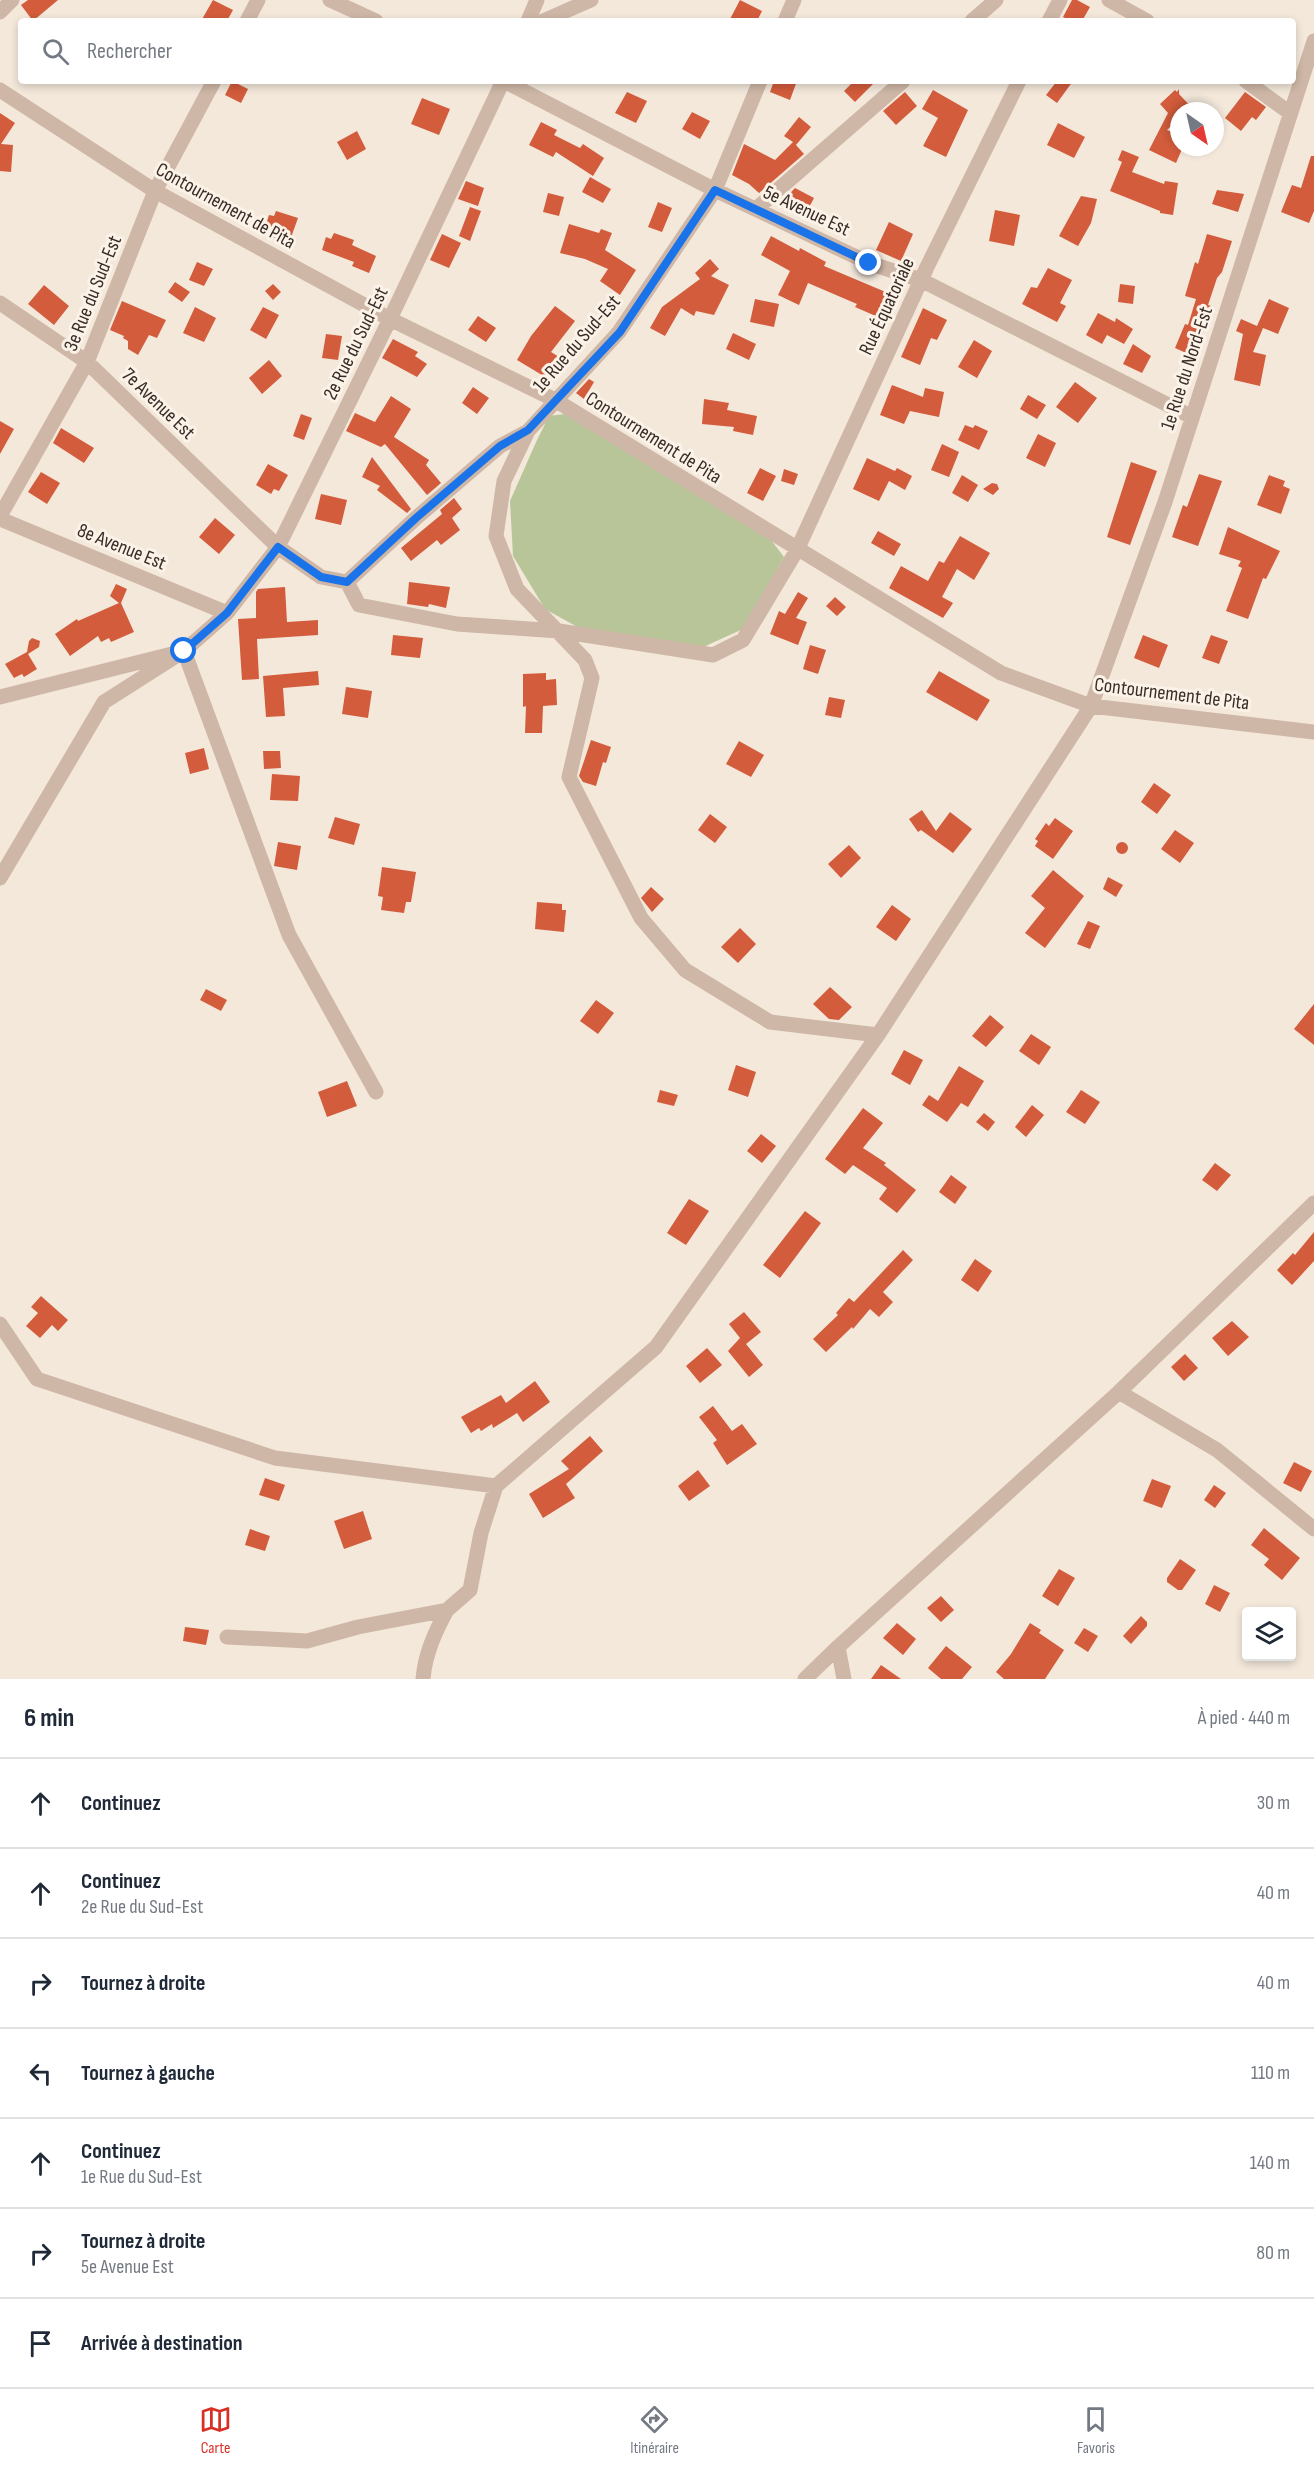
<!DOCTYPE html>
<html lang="fr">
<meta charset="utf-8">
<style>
:root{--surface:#fff;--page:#f6f6f7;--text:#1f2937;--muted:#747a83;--line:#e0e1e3;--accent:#d93025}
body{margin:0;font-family:"Sofia Sans Condensed",sans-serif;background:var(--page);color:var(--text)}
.controls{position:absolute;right:18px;bottom:18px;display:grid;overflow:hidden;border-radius:6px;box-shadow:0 3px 9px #0003}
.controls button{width:54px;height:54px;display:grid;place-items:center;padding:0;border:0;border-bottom:2px solid var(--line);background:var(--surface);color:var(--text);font:30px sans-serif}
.compass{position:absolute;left:1170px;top:102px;width:54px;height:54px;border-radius:50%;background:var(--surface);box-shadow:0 3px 9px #0003;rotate:146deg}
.stop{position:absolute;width:18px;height:18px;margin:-14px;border:4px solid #1a73e8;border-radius:50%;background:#fff}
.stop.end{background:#1a73e8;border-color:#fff;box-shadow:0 2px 6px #0008}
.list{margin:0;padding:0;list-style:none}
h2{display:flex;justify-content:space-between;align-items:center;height:78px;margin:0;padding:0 24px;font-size:26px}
h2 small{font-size:20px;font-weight:400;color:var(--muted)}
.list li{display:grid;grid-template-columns:39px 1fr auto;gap:18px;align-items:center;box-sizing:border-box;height:90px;padding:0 24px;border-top:2px solid var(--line)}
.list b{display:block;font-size:22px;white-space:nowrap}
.list p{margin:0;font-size:20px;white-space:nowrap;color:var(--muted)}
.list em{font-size:20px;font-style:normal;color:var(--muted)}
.icon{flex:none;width:33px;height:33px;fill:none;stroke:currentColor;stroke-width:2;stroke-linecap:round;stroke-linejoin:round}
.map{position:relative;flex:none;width:1314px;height:1679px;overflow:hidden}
.search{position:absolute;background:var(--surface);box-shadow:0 3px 9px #0003;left:18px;right:18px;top:18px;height:66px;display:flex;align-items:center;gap:15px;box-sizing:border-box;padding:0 21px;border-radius:6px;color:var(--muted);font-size:22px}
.sheet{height:708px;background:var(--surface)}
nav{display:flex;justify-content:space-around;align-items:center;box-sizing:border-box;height:84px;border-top:2px solid var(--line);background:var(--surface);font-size:16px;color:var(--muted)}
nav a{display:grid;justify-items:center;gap:3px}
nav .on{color:var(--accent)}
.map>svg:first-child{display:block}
.green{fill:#b8c599}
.building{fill:#d25c3c}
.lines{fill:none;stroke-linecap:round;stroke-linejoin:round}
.minor{stroke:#ceb7a6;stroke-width:15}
.route{stroke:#1a73e8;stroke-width:8}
.labels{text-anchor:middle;stroke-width:6;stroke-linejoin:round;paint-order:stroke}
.street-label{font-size:20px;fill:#392c27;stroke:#fbf2e8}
</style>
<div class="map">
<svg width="1314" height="1679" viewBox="0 0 1314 1679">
<rect width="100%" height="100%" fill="#f4e8db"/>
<path class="green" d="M565,414L771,540L784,557L743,629L701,648L581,629L545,609L513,556L510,501L537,440L549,416Z"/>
<path class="building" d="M28,0H58L33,21L21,5Z
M213,0L233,10L227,21H201Z
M740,0L762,11L757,21H729Z
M1072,0H1077L1090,7L1082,21H1071L1063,17Z
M232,81L248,89L241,103L225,95Z
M774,81H797L790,100L770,92Z
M854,81H876L855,102L844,91Z
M1057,81H1073L1057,103L1046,95Z
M1179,89V94L1195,111H1179V124L1176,121L1167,130L1179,135V147H1183L1176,163L1149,150L1168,113L1160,104L1175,90L1177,92Z
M933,90L968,110L946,157L923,146L938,118L922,109Z
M627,92L647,101L636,123L615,113Z
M905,92L917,106L896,125L883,111Z
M1245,92L1266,107L1256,120L1252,117L1241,131L1225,118Z
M422,98L450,109L439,135L411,124Z
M692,112L710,121L700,139L682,129Z
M0,113L15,123L1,144L13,145L11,172L0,171Z
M799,117L811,127L796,145L804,154L759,193L749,184L732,175L744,144L775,160L793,142L784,136Z
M541,122L557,130L554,135L580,148L583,144L604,158L593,176L556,152L553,157L529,145Z
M1058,123L1085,137L1074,158L1047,145Z
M357,131L366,149L347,160L337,142Z
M1122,150L1139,157L1132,172L1164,184L1165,181L1178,183L1173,215L1160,213V211L1110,191L1122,162L1118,160Z
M1311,156H1314V211L1309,223L1281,212L1292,185L1301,188Z
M590,177L611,189L603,203L582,192Z
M466,181L484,188L478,206L458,199Z
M795,188L814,198L804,217L780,204Z
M1217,190L1244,194L1238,212L1212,204Z
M548,193L564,197L559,216L543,212Z
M1081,196L1097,199L1091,223L1078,246L1059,236Z
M658,202L672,208L662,232L648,227Z
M470,207L481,211L470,241L459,236Z
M995,210L1020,215L1014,246L989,241Z
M276,211L298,218L289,243L263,234L269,215L274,216Z
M889,222L913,234L901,261L876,250Z
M569,224L599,233L601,229L612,233L605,250L636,270L620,295L600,281L608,269L585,259L560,253Z
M334,233L354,240L352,245L376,256L369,273L352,266L354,262L322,250L326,237L331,239Z
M442,234L461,243L449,268L430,260Z
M1207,234L1232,241L1222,272L1217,278L1208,305L1211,306L1206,325L1193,356L1175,348L1185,324L1188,325L1196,299L1185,296L1195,262L1198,264Z
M771,236L799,251L800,248L826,262L824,266L888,293L878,317L855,307L857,304L808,283L799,305L778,295L790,271L761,255Z
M710,259L719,269L711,276L729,285L714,315L696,311L694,316L681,308L665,336L650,328L662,307L700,279L695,273Z
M197,262L213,269L204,286L189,280Z
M1048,268L1072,280L1060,303L1066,306L1057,322L1022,304L1031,287L1037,288Z
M175,282L190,292L182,302L168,292Z
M273,284L281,292L273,300L265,291Z
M1120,284L1135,286L1133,304L1118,302Z
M44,285L69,306L54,325L28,304Z
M755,299L779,304L774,327L750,322Z
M1269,299L1289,308L1278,334L1263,328L1253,352L1266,355L1260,386L1234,380L1243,334L1236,331L1241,319L1257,326Z
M122,301L166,320L157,338L149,335L138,355L128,349V341L123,338L124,336L110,330Z
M555,306L575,321L551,352L564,360L552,381L517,360L531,336Z
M195,307L216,318L204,342L183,333Z
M263,307L279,315L266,339L250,330Z
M923,308L947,320L937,340L931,338L920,365L901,357Z
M1098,313L1115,322L1116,318L1133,329L1124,344L1107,335L1102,344L1086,335Z
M478,316L496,328L486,342L468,330Z
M733,333L756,344L749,360L726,349Z
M326,334L342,336L338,360L322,358Z
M393,339L418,352L415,356L427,364L417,377L382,358Z
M974,340L992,351L977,378L958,367Z
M1133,344L1151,356L1142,373L1123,364Z
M269,360L282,376L262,394L249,378Z
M589,379L594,382L584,399L576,393Z
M1075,382L1097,398L1078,423L1056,407Z
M892,385L923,397L925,388L944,392L939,417L910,411L904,424L880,415Z
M473,387L489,398L477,414L462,403Z
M1028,395L1046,405L1037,419L1020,409Z
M391,396L411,409L394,437L429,460L426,465L441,483L427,495L385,444L381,447L346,431L355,413L375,422Z
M704,399L729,403L727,410L757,416L753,435L733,431L734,427L702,424Z
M301,414L312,418L304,440L293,436Z
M0,421L14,429L0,454Z
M965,425L973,428L975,425L988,431L979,450L958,440Z
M61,428L94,448L84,463L53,443Z
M1038,434L1056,443L1045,467L1026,458Z
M942,444L959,452L949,477L931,470Z
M372,457L411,509L407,513L377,490L380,486L362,477Z
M867,458L895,471L897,468L912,476L905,490L889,481L879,501L853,489Z
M1131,462L1157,471L1130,545L1107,537Z
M268,464L288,475L279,491L274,489L271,494L256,485Z
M760,468L776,476L763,501L747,493Z
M784,469L798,474L794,485L781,481Z
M41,472L60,483L47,504L28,492Z
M1199,474L1222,481L1198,546L1172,537L1183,505L1187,507Z
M962,475L978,485L968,502L952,493Z
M1269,475L1285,481L1283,486L1290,489L1281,514L1257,505Z
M992,483L997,484L999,489L993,495L983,489Z
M321,494L347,500L341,525L315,519Z
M454,498L462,509L452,518L460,530L441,545L437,540L411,561L401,548L442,514L440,510Z
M215,518L235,535L219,554L199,537Z
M1228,527L1280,551L1266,579L1263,578L1248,619L1226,611L1242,568L1238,566L1241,561L1219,554Z
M878,531L901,544L894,556L871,543Z
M960,536L990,553L974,580L957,569L942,597L953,603L943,618L889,588L901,566L928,581L939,561L944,563Z
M409,582L450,587L446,608L429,604L428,607L407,604Z
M116,584L127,589L121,603L134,632L111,642L109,638L101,642L98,636L70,656L55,634L77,619L78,621L119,603L110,596Z
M285,587L287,622L318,620V635L257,639L259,679L242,680L238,619L256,618V592L258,589Z
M798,592L808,598L796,618L807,622L798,645L770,634L779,611L785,614Z
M835,597L846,607L837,616L826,606Z
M393,635L423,638L420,658L391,655Z
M1143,635L1168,645L1159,668L1134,658Z
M1211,635L1228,641L1219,664L1202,658Z
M32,638L40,641L39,647L28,654L37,669L24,677L22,674L14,678L5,664L27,652L29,641Z
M810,645L826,650L818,674L803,669Z
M318,671L319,685L283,688L285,716L266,717L263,676Z
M939,671L990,700L977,721L926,692Z
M546,673V680L556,679L557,705L543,706L542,733H525L526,706L523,707V674Z
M346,687L372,691L368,718L342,714Z
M829,697L845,700L841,718L825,715Z
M591,740L611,747L606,763L603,762L596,786L583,782L579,776Z
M739,741L764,755L751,777L726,764Z
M204,748L209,769L190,774L185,753Z
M263,751H280L281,768L264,769Z
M272,774L300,776L298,801L270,800Z
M1154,783L1171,795L1157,814L1141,802Z
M922,810L936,831L950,812L972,829L953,853L921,830L918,832L909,819Z
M710,814L727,827L715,843L698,830Z
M335,817L360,824L354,845L328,838Z
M1055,818L1073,831L1053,859L1035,846L1038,841L1035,839L1046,823L1049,826Z
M1175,830L1194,843L1180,863L1161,849Z
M1116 848a6 6 0 1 1 12 0a6 6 0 1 1-12 0Z
M278,842L301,846L297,870L274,866Z
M849,845L861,858L841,878L828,864Z
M382,867L416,872L411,902H406L404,913L381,910L383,897L378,896Z
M1053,870L1084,896L1045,948L1025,933L1045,908L1031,896Z
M1108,877L1123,885L1116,897L1103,889Z
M651,887L664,899L652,912L641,898Z
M537,902L562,904V910H566L564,932L535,929Z
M892,905L911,919L896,941L876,927Z
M1088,921L1100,926L1090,949L1077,944Z
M740,928L756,944L738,963L721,947Z
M830,987L852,1007L839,1020L829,1019L813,1004Z
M206,989L227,1000L221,1011L200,1000Z
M596,1000L614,1013L598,1034L580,1021Z
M1314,1004V1045L1294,1029Z
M990,1015L1004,1027L986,1047L972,1036Z
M1031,1034L1051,1047L1039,1065L1019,1051Z
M904,1050L923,1060L910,1085L891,1074Z
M736,1065L756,1072L748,1097L728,1090Z
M959,1066L984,1081L968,1107L961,1103L947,1122L922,1105L929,1095L938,1101Z
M347,1081L357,1106L327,1117L318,1092Z
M660,1090L678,1095L674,1106L657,1102Z
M1081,1090L1100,1102L1085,1124L1066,1112Z
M1032,1105L1044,1115L1026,1137L1015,1127Z
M863,1108L883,1123L863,1148L886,1163L884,1165L916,1190L897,1213L879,1199L887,1188L853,1165L845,1174L825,1159Z
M984,1113L995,1122L988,1131L976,1122Z
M761,1134L776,1146L762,1163L747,1151Z
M1215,1163L1231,1175L1217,1191L1202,1180Z
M951,1175L967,1187L955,1204L939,1192Z
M689,1199L709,1211L686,1245L667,1233Z
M805,1211L821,1223L780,1278L763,1265Z
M1314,1232V1261L1292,1285L1277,1270L1293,1253L1295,1255Z
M903,1250L913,1260L883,1292L893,1302L879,1317L870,1309L853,1329L852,1327L826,1352L813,1339L838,1315L836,1313L849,1298L854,1302Z
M975,1259L992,1271L978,1292L961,1280Z
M41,1296L68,1320L58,1331L52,1325L40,1338L26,1326L38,1313L31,1307Z
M744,1312L761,1332L746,1344L763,1365L749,1377L728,1351L740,1338L729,1324Z
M1232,1321L1249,1337L1228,1356L1212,1338Z
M707,1348L722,1365L700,1383L686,1366Z
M1185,1354L1198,1368L1184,1381L1171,1367Z
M535,1381L550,1402L523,1422L517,1413L493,1428L492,1424L481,1431L479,1428L471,1433L461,1417L501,1395L506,1403Z
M713,1406L732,1431L742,1424L757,1444L727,1465L713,1443L717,1440L699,1417Z
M590,1436L603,1451L566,1484L575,1498L543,1518L529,1494L569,1469L561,1461Z
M1294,1462L1312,1471L1301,1492L1283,1483Z
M698,1470L710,1486L689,1501L678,1486Z
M265,1478L285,1485L279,1501L259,1495Z
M1152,1479L1171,1486L1162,1508L1143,1501Z
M1214,1485L1226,1493L1215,1508L1204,1500Z
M363,1511L372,1539L344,1549L334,1521Z
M1264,1528L1300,1558L1282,1580L1264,1565L1269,1559L1251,1545Z
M250,1529L270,1536L265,1551L245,1545Z
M1180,1559L1196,1570L1182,1590H1178L1167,1582V1578Z
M1059,1569L1075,1578L1058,1606L1042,1596Z
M1214,1585L1230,1593L1220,1612L1205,1604Z
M941,1596L954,1610L941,1622L927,1608Z
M1141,1616L1147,1622V1626L1131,1644L1123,1636Z
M897,1623L916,1639L903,1655L883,1638Z
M1030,1623L1041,1630L1039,1633L1064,1650L1045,1679H1004L996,1672L1011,1654Z
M185,1627L209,1630L206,1645L183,1641Z
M1084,1628L1098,1636L1088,1652L1074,1643Z
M946,1646L972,1667L962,1679H941L928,1668Z
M881,1665L901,1679H871Z"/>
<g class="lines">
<path class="minor" d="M330,0L376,21
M1109,0L1147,21
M0,12L12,0
M247,21L258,0
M528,21L537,0
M543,21L591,0
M785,21L794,0
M972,21L996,0
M1049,21L1060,0
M504,81L715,190L869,263L921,280L1192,417
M760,81L715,190L619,332L528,431L504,481L496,536L517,589L585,660L592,678L569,777L641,918L685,970L770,1022L878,1035
M1246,81L1290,113
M0,90L155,191L390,319L555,400L1001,673L1091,706L1314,732
M756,209L903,81
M0,303L87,362L278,547L321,577L347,582L416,518L500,446L528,431
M0,516L87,362L155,191L214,81
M0,519L227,613
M347,582L359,605L457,624L559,631L713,655L743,640L797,550L927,267L1019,81
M0,697L184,651L227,613L278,547L390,319L503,81
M0,878L104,702L184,651L289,935L376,1092
M0,1324L37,1379L275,1458L496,1486
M1119,1392L1217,1450L1314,1529
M227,1637L307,1641L358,1627L447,1610L470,1590L481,1533L496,1486L656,1347L878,1035L1091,706L1165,502L1314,41
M838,1647L844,1679
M423,1679C425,1654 435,1632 447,1610
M805,1679L838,1647L1119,1392L1314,1203"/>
</g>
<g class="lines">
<path class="route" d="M184,651L227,613L278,547L321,577L347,582L416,518L500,446L528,430L620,332L715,190L869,263"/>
</g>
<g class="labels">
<g class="street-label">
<text transform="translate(226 205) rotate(29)" y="7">Contournement de Pita</text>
<text transform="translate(807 210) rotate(25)" y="7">5e Avenue Est</text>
<text transform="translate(92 293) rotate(-68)" y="7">3e Rue du Sud-Est</text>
<text transform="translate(886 306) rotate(-65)" y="7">Rue Équatoriale</text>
<text transform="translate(355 343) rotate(-64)" y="7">2e Rue du Sud-Est</text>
<text transform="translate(576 343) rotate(-49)" y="7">1e Rue du Sud-Est</text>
<text transform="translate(1186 368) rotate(-72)" y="7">1e Rue du Nord-Est</text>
<text transform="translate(159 403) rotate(44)" y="7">7e Avenue Est</text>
<text transform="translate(654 437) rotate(32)" y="7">Contournement de Pita</text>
<text transform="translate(122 546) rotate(22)" y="7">8e Avenue Est</text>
<text transform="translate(1172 693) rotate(7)" y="7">Contournement de Pita</text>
</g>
</g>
</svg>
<div class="controls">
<button><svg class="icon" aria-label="layers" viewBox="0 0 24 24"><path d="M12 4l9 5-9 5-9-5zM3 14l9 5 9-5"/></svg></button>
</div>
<svg class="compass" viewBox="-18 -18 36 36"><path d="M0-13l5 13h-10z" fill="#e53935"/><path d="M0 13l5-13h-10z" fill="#747a83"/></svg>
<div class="stop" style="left:184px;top:651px"></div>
<div class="stop end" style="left:869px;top:263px"></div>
<div class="search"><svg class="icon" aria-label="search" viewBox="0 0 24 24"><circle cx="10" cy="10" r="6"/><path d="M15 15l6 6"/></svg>Rechercher</div>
</div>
<section class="sheet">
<h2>6 min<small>À pied · 440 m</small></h2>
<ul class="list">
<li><svg class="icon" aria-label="ahead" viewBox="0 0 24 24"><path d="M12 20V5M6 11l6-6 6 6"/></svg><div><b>Continuez</b></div><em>30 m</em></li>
<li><svg class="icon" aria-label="ahead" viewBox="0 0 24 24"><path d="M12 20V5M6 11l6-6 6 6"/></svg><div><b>Continuez</b><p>2e Rue du Sud-Est</p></div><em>40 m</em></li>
<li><svg class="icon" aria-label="right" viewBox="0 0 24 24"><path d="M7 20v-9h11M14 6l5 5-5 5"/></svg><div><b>Tournez à droite</b></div><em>40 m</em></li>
<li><svg class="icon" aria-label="left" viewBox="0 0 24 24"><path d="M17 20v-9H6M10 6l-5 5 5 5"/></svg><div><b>Tournez à gauche</b></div><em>110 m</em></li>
<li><svg class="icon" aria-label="ahead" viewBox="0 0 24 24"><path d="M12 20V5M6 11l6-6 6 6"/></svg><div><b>Continuez</b><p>1e Rue du Sud-Est</p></div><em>140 m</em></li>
<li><svg class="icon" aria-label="right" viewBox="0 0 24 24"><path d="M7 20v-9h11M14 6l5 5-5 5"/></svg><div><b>Tournez à droite</b><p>5e Avenue Est</p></div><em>80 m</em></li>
<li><svg class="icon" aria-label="arrive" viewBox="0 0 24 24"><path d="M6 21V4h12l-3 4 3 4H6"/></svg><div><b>Arrivée à destination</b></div></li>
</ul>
</section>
<nav>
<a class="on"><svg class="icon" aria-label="map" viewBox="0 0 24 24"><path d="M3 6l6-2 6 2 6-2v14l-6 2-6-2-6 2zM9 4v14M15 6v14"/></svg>Carte</a>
<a><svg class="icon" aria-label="directions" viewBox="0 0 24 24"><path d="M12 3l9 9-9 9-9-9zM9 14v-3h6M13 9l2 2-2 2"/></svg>Itinéraire</a>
<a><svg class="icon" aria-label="saved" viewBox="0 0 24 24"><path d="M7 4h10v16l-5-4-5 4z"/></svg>Favoris</a>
</nav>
